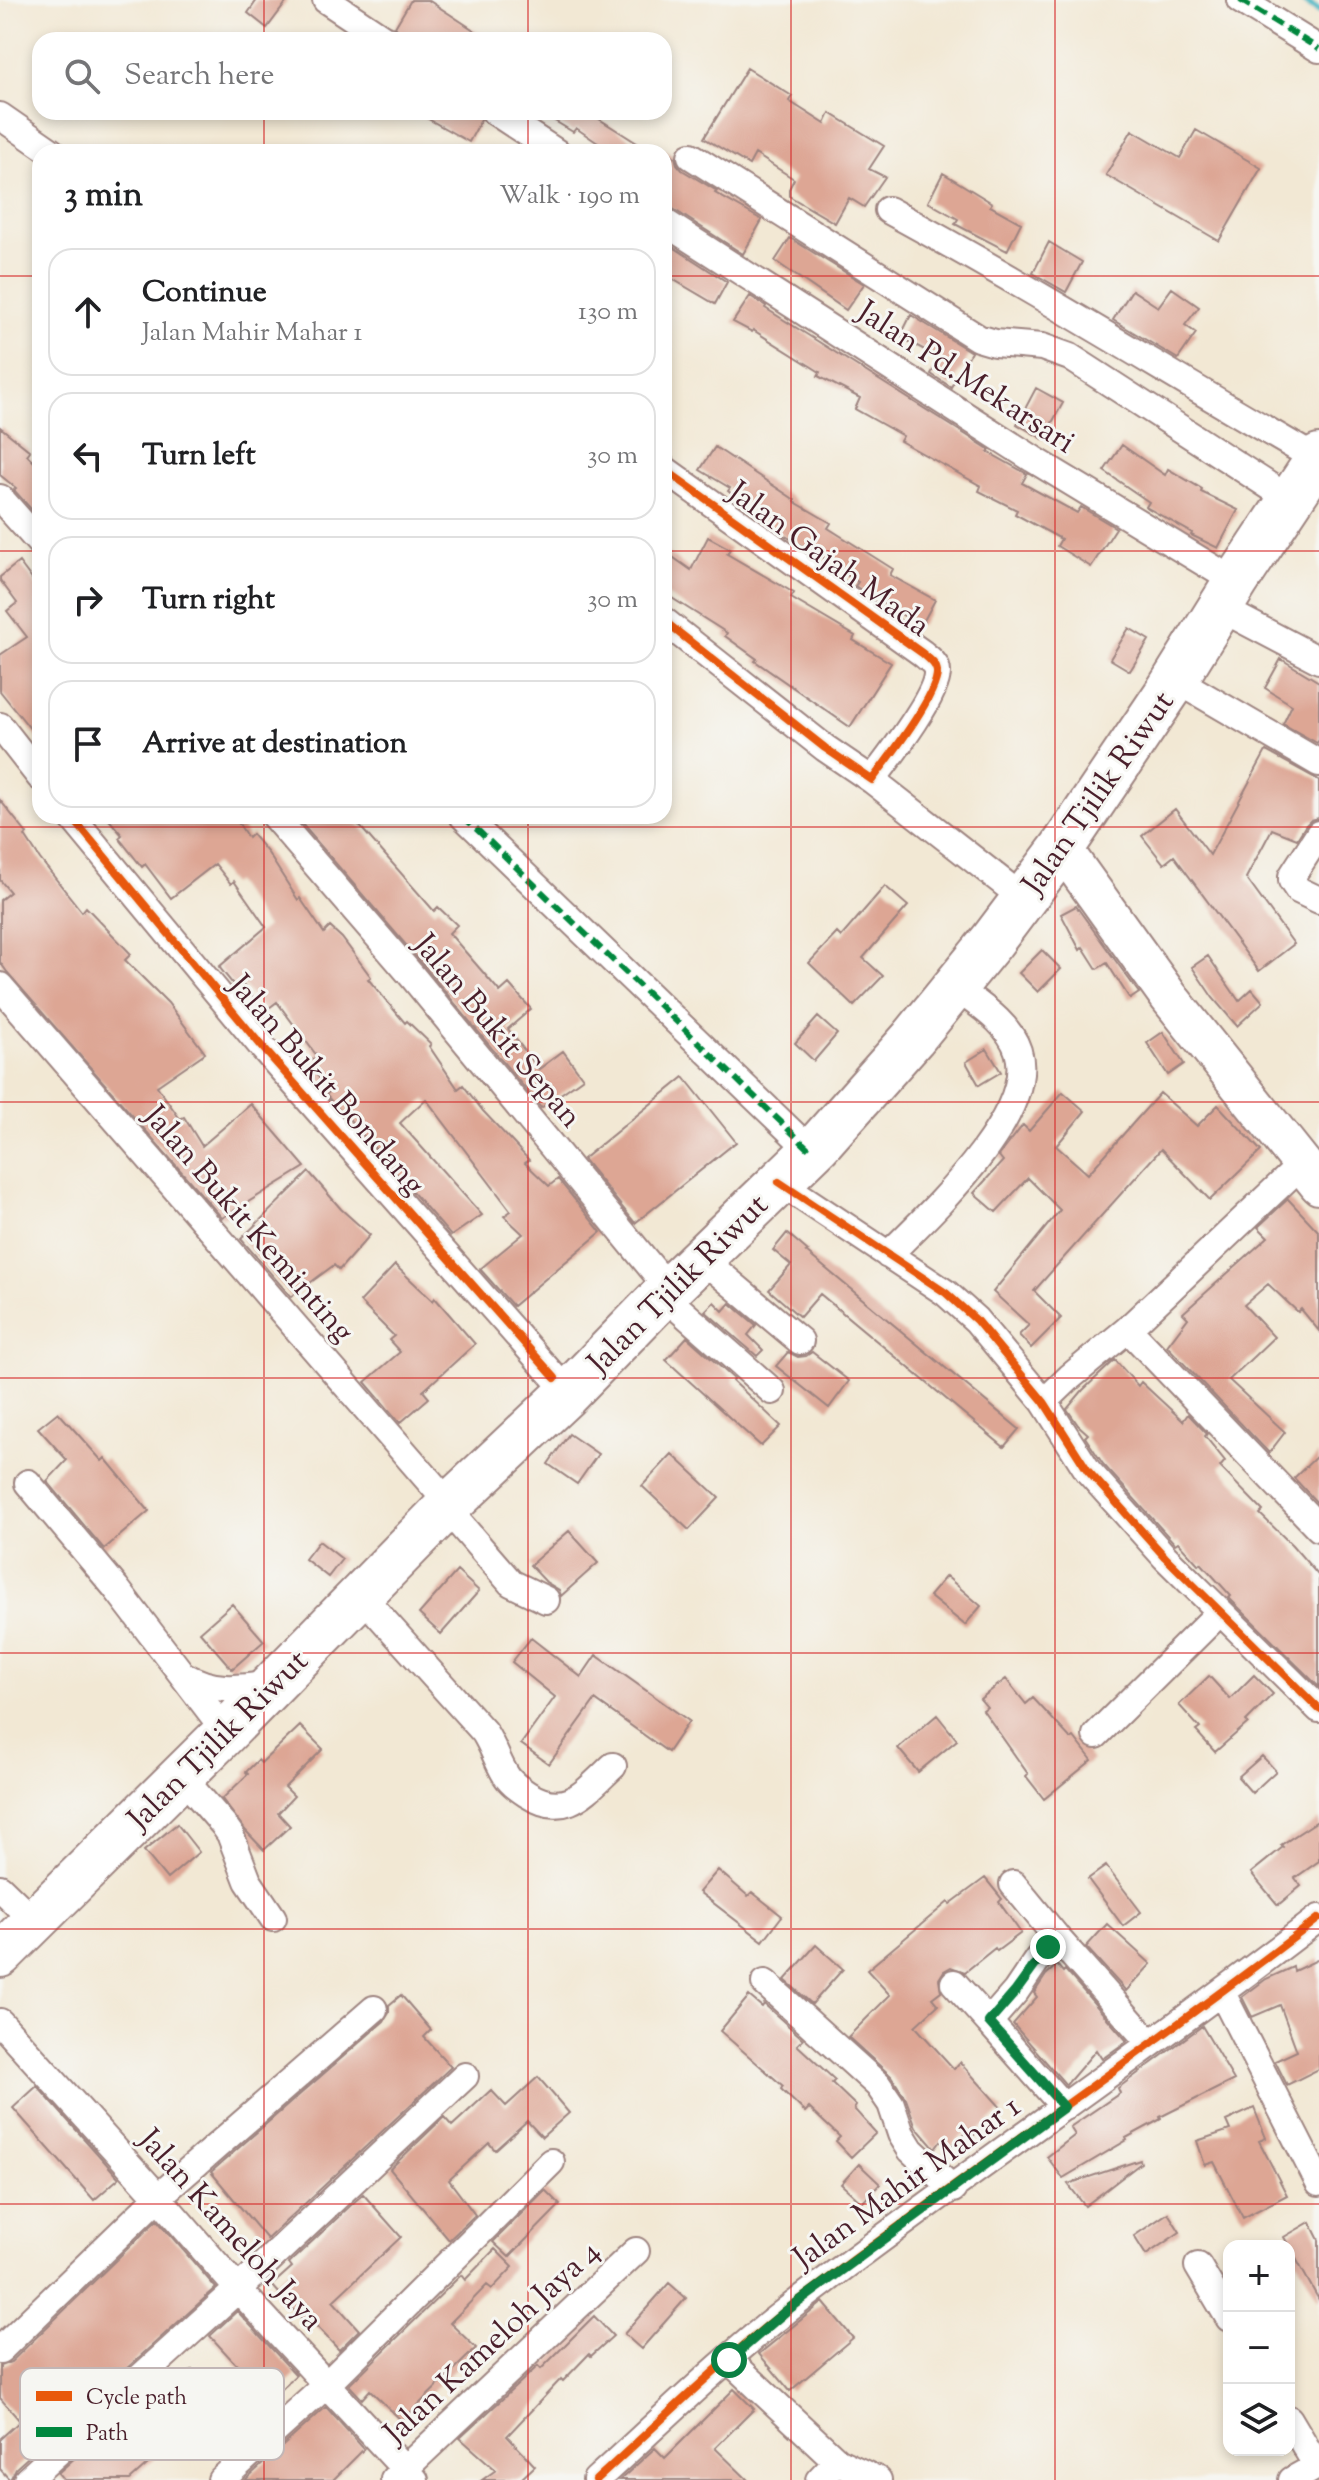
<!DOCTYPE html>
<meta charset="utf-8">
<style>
:root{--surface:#fff;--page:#f2f2f2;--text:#202124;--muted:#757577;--line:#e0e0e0}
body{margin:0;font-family:"Sorts Mill Goudy",serif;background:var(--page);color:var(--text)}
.controls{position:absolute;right:24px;bottom:24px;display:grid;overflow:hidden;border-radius:16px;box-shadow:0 4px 12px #0003}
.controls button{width:72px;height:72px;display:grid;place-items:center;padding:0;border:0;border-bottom:2px solid var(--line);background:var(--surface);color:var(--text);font:40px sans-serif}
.stop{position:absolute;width:24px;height:24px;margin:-18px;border:6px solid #0b8043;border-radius:50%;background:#fff}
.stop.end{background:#0b8043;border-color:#fff;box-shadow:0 2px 8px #0008}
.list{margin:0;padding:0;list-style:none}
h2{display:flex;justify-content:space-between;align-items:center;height:104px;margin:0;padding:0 32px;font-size:34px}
h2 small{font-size:26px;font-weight:400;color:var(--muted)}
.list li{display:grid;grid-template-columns:52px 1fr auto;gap:24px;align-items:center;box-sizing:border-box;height:128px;margin:0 16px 16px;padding:0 16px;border:2px solid var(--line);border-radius:24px}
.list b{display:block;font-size:30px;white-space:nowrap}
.list p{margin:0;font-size:26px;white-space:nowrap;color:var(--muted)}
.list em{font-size:26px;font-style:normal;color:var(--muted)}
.icon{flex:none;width:44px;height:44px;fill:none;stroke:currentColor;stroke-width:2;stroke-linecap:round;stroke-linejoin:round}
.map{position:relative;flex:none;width:1319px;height:2480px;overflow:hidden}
.search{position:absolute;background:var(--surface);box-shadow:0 4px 12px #0003;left:32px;top:32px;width:640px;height:88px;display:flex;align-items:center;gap:20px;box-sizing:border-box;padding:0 28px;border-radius:24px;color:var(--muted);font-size:30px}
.panel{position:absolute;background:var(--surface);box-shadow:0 4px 12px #0003;left:32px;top:144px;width:640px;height:680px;border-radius:24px}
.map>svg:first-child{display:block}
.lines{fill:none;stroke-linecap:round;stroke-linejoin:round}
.stream{stroke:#47b5c3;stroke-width:7}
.building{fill:#dda694}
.street-casing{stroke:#9e8480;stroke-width:30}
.secondary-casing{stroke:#9e8480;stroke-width:42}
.highway-casing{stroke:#9e8480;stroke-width:48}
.street{stroke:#fff;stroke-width:26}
.secondary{stroke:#fff;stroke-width:38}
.highway{stroke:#fff;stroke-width:44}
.quiet{stroke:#00873e;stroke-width:6;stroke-dasharray:12 6;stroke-linecap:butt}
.cycleway-casing{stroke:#f6f6f2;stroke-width:13}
.cycleway{stroke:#e8590c;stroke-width:8}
.route{stroke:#0b8043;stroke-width:10}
.grid{fill:none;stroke:#d62828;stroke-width:2;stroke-opacity:0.55}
.labels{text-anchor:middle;stroke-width:6;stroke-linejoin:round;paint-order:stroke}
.street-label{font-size:32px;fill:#4a1f2b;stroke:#f6f6f2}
.key{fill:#f6f6f2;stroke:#c2b6b6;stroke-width:2}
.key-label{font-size:22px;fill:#4a1f2b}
</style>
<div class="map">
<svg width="1319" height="2480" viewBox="0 0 1319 2480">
<rect width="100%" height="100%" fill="#f6f6f2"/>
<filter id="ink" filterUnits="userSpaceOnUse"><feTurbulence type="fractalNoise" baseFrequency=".0125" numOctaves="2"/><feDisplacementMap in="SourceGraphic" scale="16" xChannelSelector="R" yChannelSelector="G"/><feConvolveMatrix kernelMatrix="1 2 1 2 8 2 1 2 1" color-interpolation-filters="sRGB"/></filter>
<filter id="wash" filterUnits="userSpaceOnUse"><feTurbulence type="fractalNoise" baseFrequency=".006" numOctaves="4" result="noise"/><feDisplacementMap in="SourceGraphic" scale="32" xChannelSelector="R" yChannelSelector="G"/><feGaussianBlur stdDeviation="1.8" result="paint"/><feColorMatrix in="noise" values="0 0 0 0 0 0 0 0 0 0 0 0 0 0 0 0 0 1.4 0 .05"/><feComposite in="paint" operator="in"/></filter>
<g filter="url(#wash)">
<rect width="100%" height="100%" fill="#f2e8d4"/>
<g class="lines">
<path class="stream" d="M1301,0L1319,11"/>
</g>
<g id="blocks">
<path class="building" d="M257,0H288L267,28L248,13Z
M411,0H428L489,40H402L400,32L395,27Z
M747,68L792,96L789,101L825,124L830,113L884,146L869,169L885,177L864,207L849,198L835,223L789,196V189L794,179L755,154L749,165L704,138Z
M416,112H479L481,120L469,142Z
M540,112H588L651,152H611L576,128L573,132Z
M1132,130L1180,158L1196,130L1261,168L1219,241L1106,175Z
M664,149L675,157L677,164L682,170L717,191L715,193L762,220L743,254L673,209L664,206Z
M943,173L992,203L990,206L1021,223L1007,251L955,224L958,219L928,202Z
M790,238L864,284L846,310L775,261Z
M664,241L727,282L715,304L664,274Z
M1049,242L1082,262L1066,292L1033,273Z
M1172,288L1199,307L1185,325L1196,333L1178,359L1113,320L1132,290L1158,307Z
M750,296L766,306L765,308L990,450L988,452L1027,474L1022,483L1077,513L1081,507L1116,528L1091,567L1057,546L1061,539L1015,514L1017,510L979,491L981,486L900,441L903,436L855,409L860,398L818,376L820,372L753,330L752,332L733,322Z
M911,315L971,352L951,387L931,374L940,358L900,337Z
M1036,388L1063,403L1043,439L1017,424Z
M0,427L30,451L27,455L40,468V519L14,490L16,488L0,475Z
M1122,445L1165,475L1168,469L1202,489L1201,492L1238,510L1218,548L1191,535L1192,533L1146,507L1149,502L1104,471Z
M715,447L795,500V502L831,523L828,528L893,569L890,575L935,600L921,626L866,593L855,586L858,582L834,567L836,565L782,534L728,491L730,488L700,470Z
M708,537L730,549L727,554L794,593L791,598L855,636L853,640L891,663L850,727L755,661L757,659L725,636L727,633L664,593V551L691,570Z
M19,562L40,590V741L0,691V655L27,637L7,611L17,603L0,580V577Z
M1129,628L1149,640L1130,671L1110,659Z
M1281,659L1319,682V740L1317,743L1283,724L1292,705L1265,688Z
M1266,751L1319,780V818L1311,820L1306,825L1297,839L1272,829L1246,878L1294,944L1259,971L1174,856L1164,864L1142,836L1175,809L1210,855Z
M0,800L27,834L25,836L40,859L82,912L86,907L131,954L125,960L168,1003L205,1053L157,1086L180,1119L184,1117L202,1146L251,1104L305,1167L222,1218L7,972L0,962V900L10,892L0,880Z
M106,816H234L248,838L252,834L268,853L298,900L300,898L324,933L330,927L342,938L371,977L368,979L405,1023L407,1021L431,1044L429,1046L458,1089L463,1085L483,1111L529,1160L525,1163L549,1186L558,1179L601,1232L513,1306L480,1269L523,1234L504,1216L511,1211L426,1099L400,1123L482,1215L451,1236L349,1119L348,1120L326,1095L330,1091L308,1064L317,1056L277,1002L265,1011L241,983L236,988L219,967L266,927L234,881L231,884L215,864L171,898L145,864L142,867L119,838L122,835Z
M295,816H351L434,911L438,907L457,925L449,933L500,992L509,984L531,1009L508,1029L539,1069L563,1051L583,1078L541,1108L424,966Z
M885,886L908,906L863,958L883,976L854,1006L809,963L837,933L841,937Z
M1076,906L1139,993L1130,999L1107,963L1097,969L1083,947L1080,950L1061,914Z
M1042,950L1061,969L1038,992L1019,973Z
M1208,956L1239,1001L1252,989L1263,1002L1237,1026L1213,998L1192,967Z
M818,1017L837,1034L814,1061L795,1043Z
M1163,1032L1184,1064L1168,1075L1147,1043Z
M987,1049L1001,1072L979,1085L966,1062Z
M684,1077L736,1142L635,1223L583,1159Z
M1063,1092L1085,1111L1056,1146L1088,1174L1160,1093L1197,1126L1218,1105L1261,1151L1210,1200L1161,1149L1034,1291L1061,1318L1031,1348L1019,1335L1029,1325L993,1292L1060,1210L1028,1178L996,1212L974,1193L1003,1161L999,1156L1023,1125L1029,1131Z
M309,1172L341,1209L370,1235L339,1270L334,1265L291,1297L241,1239Z
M1288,1199L1319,1232V1331L1301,1309L1298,1312L1268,1284L1244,1305L1274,1337L1229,1380L1285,1432L1269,1453L1167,1346L1188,1318L1183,1313L1268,1237L1258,1227Z
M787,1233L808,1251L806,1252L1019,1429L1004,1447L820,1294L800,1317L769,1290L791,1265L773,1250Z
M395,1265L433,1301L435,1298L475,1344L423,1391L429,1398L400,1423L365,1382L400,1352L389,1340L394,1336L360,1302Z
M714,1302L723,1311L730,1303L756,1325L748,1335L763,1350L757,1356L705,1311Z
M687,1337L734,1379L733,1381L781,1426L761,1446L666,1360Z
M788,1352L798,1357L806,1356L812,1352L849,1381L829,1408L776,1366Z
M1115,1360L1138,1386L1141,1382L1183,1421L1188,1414L1207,1434L1205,1436L1225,1461L1220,1467L1263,1511L1260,1514L1292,1545L1319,1576V1687L1229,1598L1231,1596L1201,1563L1199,1565L1178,1542L1175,1544L1103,1464L1085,1437L1088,1434L1078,1425L1067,1409L1083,1390Z
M58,1412L102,1461L105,1458L149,1511L104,1549L47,1481L67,1460L38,1428Z
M569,1434L598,1454L577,1484L548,1464Z
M672,1454L719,1498L689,1530L642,1486Z
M1319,1454V1505L1294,1478Z
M569,1531L598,1563L561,1596L559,1590L546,1582L530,1565Z
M319,1541L342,1559L328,1577L305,1559Z
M457,1571L479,1591L441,1634L419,1614Z
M946,1576L981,1606L965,1625L929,1596Z
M232,1604L264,1641L232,1669L200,1632Z
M531,1638L581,1677L596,1655L689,1721L668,1752L595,1700L549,1764L521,1744L555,1697L512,1662Z
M1254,1675L1273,1694L1246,1721L1248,1723L1215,1752L1196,1731L1200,1728L1179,1705L1209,1676L1230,1699Z
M1006,1679L1026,1704L1033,1698L1071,1739L1074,1737L1092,1760L1044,1799L1026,1776L1028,1774L983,1710L987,1707L980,1699Z
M937,1715L957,1740L918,1772L898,1748Z
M300,1726L323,1749L285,1787L294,1796L278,1813L290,1826L264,1850L246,1831L222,1799L248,1774L246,1772L258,1760L261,1763Z
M1262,1756L1276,1771L1252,1793L1238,1777Z
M1319,1820V1861L1295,1878L1301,1886L1278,1905L1251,1873L1283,1847L1281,1845Z
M177,1824L199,1852L167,1879L144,1851Z
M1106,1866L1141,1912L1123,1926L1088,1879Z
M718,1870L748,1896L752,1892L782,1916L763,1941L699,1892Z
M985,1878L1002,1899L999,1902L1021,1933L997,1951L995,1948L965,1972L951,1967L944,1971L939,1979L941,1991L932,1998L938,2005L915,2026L954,2069L960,2062L1003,2110L974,2135L970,2129L949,2148L941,2141L935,2149L916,2127L906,2099L891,2076L848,2037L890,1995L867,1970L948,1902L950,1904Z
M1107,1924L1151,1964L1126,1991L1086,1947Z
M816,1945L843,1969L812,2004L785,1980Z
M1319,1959V2069L1287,2085L1275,2061L1297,2051L1280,2005L1252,2017L1242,1997L1266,1979L1293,1967L1294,1971Z
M1057,1965L1063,1972L1065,1970L1127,2041L1102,2059L1096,2050L1066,2085L1013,2024L1037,1997L1034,1993L1046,1975Z
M401,1995L431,2030L424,2037L451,2067L267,2239L211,2172L384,2021L389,2013V2005Z
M749,1996L762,2007L764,2004L803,2039L797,2045L835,2080L832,2083L856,2106L854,2109L876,2133L851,2157L836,2141L840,2137L809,2108L805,2112L781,2089L783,2086L720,2031Z
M1202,2026L1234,2080L1160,2117L1161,2119L1126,2138L1127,2140L1063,2178L1047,2157L1075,2135L1070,2127L1120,2093L1118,2088Z
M538,2077L569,2113L542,2137L527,2121L495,2150L489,2143L449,2180L475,2215L449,2240L390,2169L444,2117L452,2126L491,2090L506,2106Z
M37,2086L119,2178L94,2200L13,2108Z
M1254,2108L1266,2138L1259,2141L1287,2195L1243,2218L1214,2162L1205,2165L1197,2141L1230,2130L1226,2121Z
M1140,2160L1141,2163L1085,2206L1068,2184Z
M859,2164L880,2184L862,2203L841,2184Z
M545,2190L560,2205L509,2257L493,2242Z
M363,2194L401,2237L333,2301L359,2330L339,2350L307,2316L303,2320L272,2285L292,2267L289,2263Z
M1168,2213L1180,2232L1146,2255L1134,2236Z
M157,2220L216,2288L16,2468L10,2480L0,2469V2439L20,2421L0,2398V2366L11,2362Z
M1310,2222L1319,2240V2300L1284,2237Z
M495,2249L513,2267L492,2289L487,2285L450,2323L476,2348L402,2421L370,2390L362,2399L349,2385L461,2275L465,2280Z
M669,2283L686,2298L641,2349L624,2334Z
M823,2302L853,2338L790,2391L759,2354Z
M237,2311L296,2375L269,2400L210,2336Z
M594,2316L613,2336L591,2356L589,2354L563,2381L561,2379L507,2436L535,2466L520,2480H482L496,2470L460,2438L538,2366L541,2369Z
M192,2370L223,2404L195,2429L192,2425L130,2480H64L58,2473L153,2388L161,2397Z
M734,2389L754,2409L715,2448L748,2480H620L655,2448L665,2458Z
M326,2407L364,2449L333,2480H245Z"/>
</g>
</g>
<g filter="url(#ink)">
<use href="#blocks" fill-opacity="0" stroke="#9e8480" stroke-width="2"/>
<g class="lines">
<defs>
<path id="street" d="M326,0L386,40
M1240,0L1319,49
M495,112L556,152
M0,116L52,152
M691,156L978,338L995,343L1042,347L1070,357L1291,500
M888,210C1034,289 1174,377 1318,460
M664,222L1033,459L1236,582
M664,469L922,653C928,658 937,664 937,672C938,695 887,760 872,780L825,748L664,621
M0,498L40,543
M1220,608L1319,660
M1175,679L1319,763
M0,726L40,777
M872,780L1023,898
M71,816L264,1049L555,1378
M274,816L412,976L669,1289
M463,816L811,1151
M1319,834L1292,876V881L1298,890L1319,900
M0,986L450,1505
M779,1182L946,1293L976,1320L1044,1402L1088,1471L1165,1557L1319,1709
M888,1255C928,1215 1038,1114 1018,1051C1009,1022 977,1004 955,987
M701,1258L800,1341
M663,1295L772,1391
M1128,1329L1319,1528
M1044,1402L1070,1377L1128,1329L1302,1164
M28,1483L116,1588L226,1732
M446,1508L511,1583L546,1600
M361,1595L484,1732C493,1746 496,1758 504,1772C509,1782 518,1788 527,1794C566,1819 585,1792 613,1766
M183,1675C215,1693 237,1689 272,1684
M1096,1735L1220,1612
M181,1776L223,1824L230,1834L248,1881L273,1918
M1013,1884L1059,1940
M0,1888L33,1920
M765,1983L878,2085L891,2104L901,2134L911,2150L953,2189
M954,1983L989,2022
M1222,1993L1319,2183
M0,2022L158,2197L238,2289L415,2480
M1064,2107L989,2022L1016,1991L1037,1960L1048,1947L1059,1940L1150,2043
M1198,2266L1229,2318
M0,2350L158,2197L374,2009
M729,2360L837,2461L878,2480
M1289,2419L1317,2466
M394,2479L636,2251
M27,2480L238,2289L465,2076
M221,2480L326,2385L551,2162
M596,2480C659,2423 720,2362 787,2310C961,2176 1145,2053 1319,1918
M819,2480L837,2461
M1292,2480L1319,2465"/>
<path id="secondary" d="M1062,848L1169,997L1319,1185"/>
<path id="highway" d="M0,1955L226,1732L446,1508L565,1396L669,1289L818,1145L913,1038L992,941L1062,848L1168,691L1236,582L1319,457"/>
</defs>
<use href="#street" class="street-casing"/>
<use href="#secondary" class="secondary-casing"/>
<use href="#highway" class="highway-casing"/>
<use href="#street" class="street"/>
<use href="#secondary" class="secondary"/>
<use href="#highway" class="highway"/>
<path class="quiet" d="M1240,0L1319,49
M463,816L811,1151"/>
<defs>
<path id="cycleway" d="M664,469L922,653C928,658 937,664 937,672C938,695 887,760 872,780L825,748L664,621
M71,816L264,1049L555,1378
M779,1182L946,1293L976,1320L1044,1402L1088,1471L1165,1557L1319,1709
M596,2480C659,2423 720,2362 787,2310C961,2176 1145,2053 1319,1918"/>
</defs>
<use href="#cycleway" class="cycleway-casing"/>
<use href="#cycleway" class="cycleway"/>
</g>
</g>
<g class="lines" filter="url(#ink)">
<path class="route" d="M729,2360L786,2311L1064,2107L989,2022L1016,1991L1048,1947"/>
</g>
<path class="grid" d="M264,0V40M528,0V40M791,0V2480M1055,0V2480M264,112V152M528,112V152M0,276H40M664,276H1319M0,551H40M664,551H1319M264,816V2480M528,816V2480M0,827H1319M0,1102H1319M0,1378H1319M0,1653H1319M0,1929H1319M0,2204H1319"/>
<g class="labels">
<g class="street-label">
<text transform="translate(967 376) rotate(33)" y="11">Jalan Pd.Mekarsari</text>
<text transform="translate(830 558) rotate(36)" y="11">Jalan Gajah Mada</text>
<text transform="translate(1097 792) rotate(-55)" y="11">Jalan Tjilik Riwut</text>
<text transform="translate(499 1030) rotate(50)" y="11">Jalan Bukit Sepan</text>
<text transform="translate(328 1084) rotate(49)" y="11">Jalan Bukit Bondang</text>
<text transform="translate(250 1223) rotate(49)" y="11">Jalan Bukit Keminting</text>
<text transform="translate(677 1283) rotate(-45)" y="11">Jalan Tjilik Riwut</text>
<text transform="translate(217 1739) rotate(-45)" y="11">Jalan Tjilik Riwut</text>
<text transform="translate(906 2181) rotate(-36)" y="11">Jalan Mahir Mahar 1</text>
<text transform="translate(232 2229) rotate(48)" y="11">Jalan Kameloh Jaya</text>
<text transform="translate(491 2341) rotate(-43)" y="11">Jalan Kameloh Jaya 4</text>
</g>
</g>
<rect x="20" y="2368" width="264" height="92" rx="12" class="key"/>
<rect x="36" y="2391" width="36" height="10" fill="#e8590c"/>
<rect x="36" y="2427" width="36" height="10" fill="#00873e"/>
<g class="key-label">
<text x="86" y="2404">Cycle path</text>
<text x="86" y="2440">Path</text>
</g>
</svg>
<div class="controls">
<button>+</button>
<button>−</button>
<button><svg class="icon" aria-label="layers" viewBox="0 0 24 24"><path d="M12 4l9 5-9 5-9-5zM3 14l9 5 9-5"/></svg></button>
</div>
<div class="stop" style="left:729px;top:2360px"></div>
<div class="stop end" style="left:1048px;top:1947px"></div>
<div class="search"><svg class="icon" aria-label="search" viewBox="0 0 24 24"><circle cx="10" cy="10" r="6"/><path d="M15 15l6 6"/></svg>Search here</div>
<section class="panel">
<h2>3 min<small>Walk · 190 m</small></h2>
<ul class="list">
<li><svg class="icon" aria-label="ahead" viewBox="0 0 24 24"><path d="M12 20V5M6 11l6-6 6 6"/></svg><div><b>Continue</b><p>Jalan Mahir Mahar 1</p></div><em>130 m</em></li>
<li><svg class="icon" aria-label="left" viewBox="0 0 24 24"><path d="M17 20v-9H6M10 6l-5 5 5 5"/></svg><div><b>Turn left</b></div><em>30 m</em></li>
<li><svg class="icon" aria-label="right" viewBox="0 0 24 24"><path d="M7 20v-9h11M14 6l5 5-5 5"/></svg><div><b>Turn right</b></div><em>30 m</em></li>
<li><svg class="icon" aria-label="arrive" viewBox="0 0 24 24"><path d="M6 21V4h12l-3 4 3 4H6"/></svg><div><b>Arrive at destination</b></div></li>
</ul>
</section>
</div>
